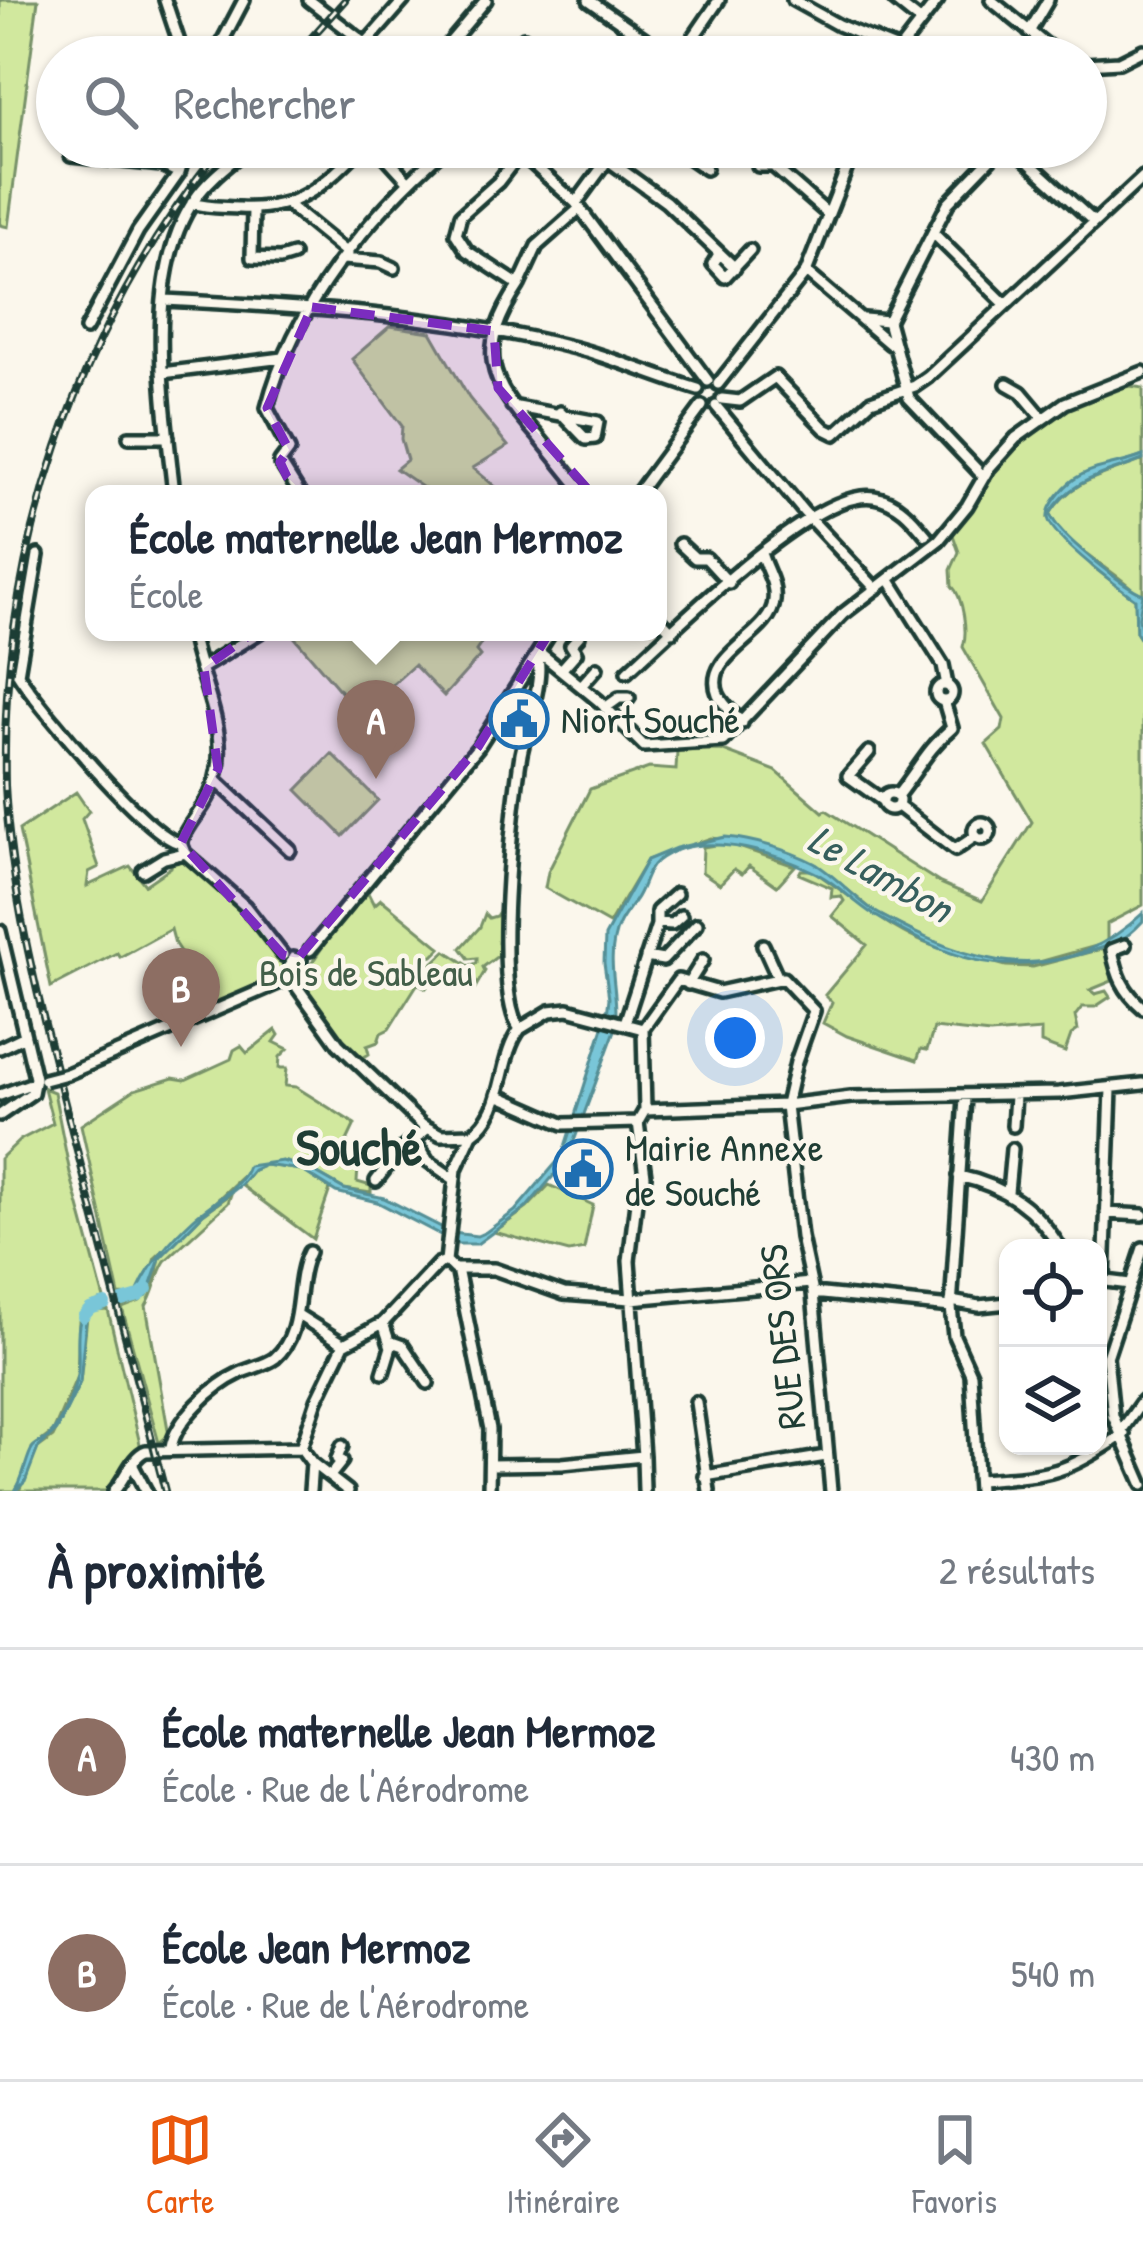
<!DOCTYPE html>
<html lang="fr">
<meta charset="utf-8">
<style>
:root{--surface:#fff;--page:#f6f6f7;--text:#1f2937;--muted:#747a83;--line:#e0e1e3;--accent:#ea580c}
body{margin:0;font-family:"Patrick Hand",sans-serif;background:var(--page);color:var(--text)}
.controls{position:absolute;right:36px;bottom:36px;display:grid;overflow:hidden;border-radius:24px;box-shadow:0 3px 9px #0004}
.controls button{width:108px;height:108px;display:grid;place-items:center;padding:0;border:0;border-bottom:3px solid var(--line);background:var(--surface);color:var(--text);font:60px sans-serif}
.you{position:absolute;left:735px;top:1038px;width:42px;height:42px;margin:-30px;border:9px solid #fff;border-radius:50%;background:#1a73e8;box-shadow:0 0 0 18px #1a73e833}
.badge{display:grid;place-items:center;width:78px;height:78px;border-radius:50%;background:var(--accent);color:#fff;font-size:39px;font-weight:700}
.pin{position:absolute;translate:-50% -99px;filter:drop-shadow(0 3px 6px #0008)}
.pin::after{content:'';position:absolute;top:63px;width:42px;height:36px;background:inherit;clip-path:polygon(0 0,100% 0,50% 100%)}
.popup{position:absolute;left:85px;top:485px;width:582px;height:156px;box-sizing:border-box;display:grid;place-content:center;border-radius:24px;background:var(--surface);filter:drop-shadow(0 3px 9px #0005);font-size:39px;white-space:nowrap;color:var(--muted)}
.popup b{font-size:45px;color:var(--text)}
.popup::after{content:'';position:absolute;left:50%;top:100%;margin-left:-24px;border:24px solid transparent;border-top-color:var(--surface)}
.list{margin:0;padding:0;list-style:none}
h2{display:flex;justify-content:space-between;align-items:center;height:156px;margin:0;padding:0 48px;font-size:51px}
h2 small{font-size:39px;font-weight:400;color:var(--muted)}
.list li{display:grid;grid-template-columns:78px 1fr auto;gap:36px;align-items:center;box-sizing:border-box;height:216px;padding:0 48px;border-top:3px solid var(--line)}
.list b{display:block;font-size:45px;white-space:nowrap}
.list p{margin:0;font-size:39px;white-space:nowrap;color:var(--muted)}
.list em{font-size:39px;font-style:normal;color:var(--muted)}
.icon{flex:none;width:66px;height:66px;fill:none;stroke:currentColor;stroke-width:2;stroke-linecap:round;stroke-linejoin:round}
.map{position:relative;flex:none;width:1143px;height:1491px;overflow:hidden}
.search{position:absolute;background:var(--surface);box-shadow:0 3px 9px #0004;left:36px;right:36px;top:36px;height:132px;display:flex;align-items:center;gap:30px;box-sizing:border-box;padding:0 42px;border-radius:66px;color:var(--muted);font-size:45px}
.sheet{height:588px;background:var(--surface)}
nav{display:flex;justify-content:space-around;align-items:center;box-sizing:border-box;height:168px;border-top:3px solid var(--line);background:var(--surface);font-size:33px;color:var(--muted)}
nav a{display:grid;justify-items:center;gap:6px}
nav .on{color:var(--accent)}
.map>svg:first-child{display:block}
.green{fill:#d1e89e;stroke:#789269;stroke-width:3}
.water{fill:#79c6d8;stroke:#558f96;stroke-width:3}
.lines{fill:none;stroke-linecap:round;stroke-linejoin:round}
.river{stroke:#79c6d8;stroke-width:12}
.minor-casing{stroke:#1f3d34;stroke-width:18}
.minor{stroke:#fbf7ec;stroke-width:9}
.rail-casing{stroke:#1f3d34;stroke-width:8}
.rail{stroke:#fbf7ec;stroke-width:3;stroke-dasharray:9;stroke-linecap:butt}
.minor-bridge-casing{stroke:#1f3d34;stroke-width:18;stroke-linecap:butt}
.minor-bridge{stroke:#fbf7ec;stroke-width:9}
.marked{fill:#7b2cbf;fill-opacity:0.2;stroke:#7b2cbf;stroke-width:9;stroke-dasharray:24 15;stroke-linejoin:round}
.labels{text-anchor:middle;stroke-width:9;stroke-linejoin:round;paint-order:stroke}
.poi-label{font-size:39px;fill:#1f3d34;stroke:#fbf7ec;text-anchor:start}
.park-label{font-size:39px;fill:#435f49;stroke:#fbf7ec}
.street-label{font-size:39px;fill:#1f3d34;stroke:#fbf7ec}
.water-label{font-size:42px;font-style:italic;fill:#365f5d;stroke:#fbf7ec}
.district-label{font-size:51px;font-weight:bold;fill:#1f3d34;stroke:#fbf7ec}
</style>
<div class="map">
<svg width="1143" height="1491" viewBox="0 0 1143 1491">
<rect width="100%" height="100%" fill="#fbf7ec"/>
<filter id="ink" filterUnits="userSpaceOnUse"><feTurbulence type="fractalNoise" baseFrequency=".00833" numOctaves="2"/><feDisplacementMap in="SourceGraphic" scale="24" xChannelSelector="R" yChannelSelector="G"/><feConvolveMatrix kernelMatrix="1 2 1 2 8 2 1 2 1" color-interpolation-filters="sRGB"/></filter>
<g filter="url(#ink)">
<path class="green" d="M0,0H38L8,227L0,225Z
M390,326L431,332L469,398L508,446L473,468L504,494H432L396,469L407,460L401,439L402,426L352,359Z
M1130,386L1143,388V456C1092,476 1077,465 1048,518L1093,567L1135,599L1136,632L1143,643V905L1107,924V943L1032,964H1007L955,952L1006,966L1033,967L1109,947L1112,981L1090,990L1095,994L1106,991L1110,997L1095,1007H1082L1075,1016L1078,1030L1071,1035L1065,1052L1041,1043V1030L990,1034L934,1028L927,1050L921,1049L917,1060L847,1036L823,1023L832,1002L825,995L867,945L832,916L844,901L841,896L831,897L832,888L799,874L801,870H812C852,896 902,942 949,950L876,913L817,865L756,843L711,838L647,860L609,924L545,888L548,872L590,789L649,768L676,770L677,751L721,750L776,771L823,812L826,810L940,883L982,901L1032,822L986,744L1002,730L1004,719L963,647C968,632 963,597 952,586L951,570L959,552L953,535C998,460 1040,405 1130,386Z
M1143,460V594L1140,596C1118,571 1063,546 1050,514C1072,478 1107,475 1143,460Z
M290,632H489L476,651L480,656L444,696L414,665L360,714Z
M332,754L378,800L343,836L297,790Z
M76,792L89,811L82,819L99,867L89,872L87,886L130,866L145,885L171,867L172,862L184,861L235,906L285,967L283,971L215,1005L175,944L171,929L120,957L117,953L51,987L19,830Z
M727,843L795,866L777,886L749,866L742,874L734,869L720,884L702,872L703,847Z
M368,893L374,905L381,899L441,948L433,956L422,958L424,964L431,965L446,951L469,966L477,963V958L469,959L461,948L480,927L485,914L489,918L496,916L504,903L498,943L502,953L483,967L485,971L475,988L463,986L441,969L426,988L418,983L389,1029L381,1033L378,1042L367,1046L369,1054L359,1060L342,1043L301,979L340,921Z
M276,1030L279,1035L274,1042L288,1049L280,1057L279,1068H287L285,1086L296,1087L355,1124L337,1162L358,1167L357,1182L371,1186V1193L344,1189L307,1168L282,1161L250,1169L155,1258L146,1284L133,1296L119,1295L81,1125L134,1090L173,1078L185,1080L231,1059L234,1050L241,1046L247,1053Z
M44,1088L54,1092L70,1173L104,1299L87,1307L79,1321L77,1376L53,1432L32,1448L28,1469L15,1491H0V1159L20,1140L53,1123Z
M265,1165L302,1170L330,1189L313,1239L241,1185L253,1170Z
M549,1185L593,1205L584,1249L569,1252L494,1232L527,1208Z
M231,1194L228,1203L165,1261C156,1275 155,1292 146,1306L169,1435L159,1443L122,1308L140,1301L154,1284L160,1258L203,1214Z
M108,1310L141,1448L127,1458L125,1470L107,1491H19L38,1448L53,1437L80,1382L87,1317L94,1311Z"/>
<path class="water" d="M1143,456V460C1107,474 1071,478 1050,514C1059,536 1123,586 1143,594L1139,617L1143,643L1136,632L1135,599C1119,587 1049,536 1048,517C1047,505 1065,486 1073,480C1092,466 1121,465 1143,456Z
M725,837C752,839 789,850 814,863C837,876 856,901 879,914C969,964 1059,992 1143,913V921C1121,945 1111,945 1081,954C997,979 947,957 874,915C853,902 836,882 814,872C772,852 699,828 657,861C645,871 644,888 635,900C626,914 617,923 614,940C609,964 616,988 616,1013L615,1017L607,1015L609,998L604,963L605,936L647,860L676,848Z
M605,1021L617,1025L567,1160L526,1208L477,1244H458L377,1202L336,1192L301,1170L265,1165L253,1170L241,1185L203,1214L160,1258L147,1296L134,1301C144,1271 169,1241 194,1218C212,1202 241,1188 248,1166L282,1161L307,1168L344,1189L384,1198L453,1233L477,1236L486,1232L515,1211L562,1156Z
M93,1304L94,1311L86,1319L80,1382L57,1430L38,1448L25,1482L15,1491C24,1478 26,1457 33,1447C37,1442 45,1441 49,1436C61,1424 74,1392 77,1375C82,1351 69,1319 93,1304Z"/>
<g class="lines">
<path class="river" d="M122,1301L139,1296L147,1289
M83,1317L90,1309L105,1304"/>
<defs>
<path id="minor" d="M165,0L184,57
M309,0L383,57
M589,0L671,57
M793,0L838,25L917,57
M894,0L920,21
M991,0L1061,57
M1029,32L1048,0
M874,39L884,57
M214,57L244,0
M354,57L404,0
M438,57L486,0
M507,57L524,38L544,57
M680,57L719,0
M894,57L938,0
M1086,64L1119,62L1143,50
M377,147L408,181
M514,147L576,203L708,381
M674,147L706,169
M832,147L850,160
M1012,147L1093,221
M521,152L498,182L461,215L456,234L467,251L519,285C476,350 488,380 537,435C553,454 569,475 585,494
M71,156L162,165L179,173
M608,160L666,202L735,268
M758,166H773L828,214
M192,203C207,208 223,207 239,208C298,211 322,187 362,147
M576,203L617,147
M288,205L348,254
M253,209L252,258L280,259L293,255
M933,233L1005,304
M719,254L713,264L725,277L750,250
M343,259L381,262L394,268
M806,272L890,344
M519,285L537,246L580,208
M165,300C303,307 440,314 575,348C617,359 657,377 698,389
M864,319L888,321L909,398L984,477
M888,321L948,203L1002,147
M86,329L138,231L179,173L187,147
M162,373L283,358
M718,384L806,272L855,147
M1007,384L1021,392L1042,417
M722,399L740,401L775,377L825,429L835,434L871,401L915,386L928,377L1143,177
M512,406L598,422L595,438L586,439L560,412
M716,406L804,512L876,589
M129,437H168
M174,494C165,408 142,274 195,199C209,178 231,163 249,147
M300,494L280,462L289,450L267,408C293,306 369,215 447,147
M637,494L702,406
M680,544L695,558H706L729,583
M38,555L18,674C37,705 151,841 181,843
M889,579L943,665L947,685
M658,617L672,632
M191,632C200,684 233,734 213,787C206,808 187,823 181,843L185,853L245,906L283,955
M539,652L599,701L644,746L723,741L843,614L939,540L967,506L989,468L1016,438L1065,403L1143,372
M200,669L260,632
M561,670L576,653L571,645L579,636
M627,672C675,629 814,487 874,497C898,501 912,518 926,535
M936 693a8 8 0 1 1 16 0a8 8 0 1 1-16 0Z
M581,686L597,668
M605,708L619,698H629
M742,723C735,715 722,704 718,694C702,654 771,636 774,601C776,583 767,572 762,556
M869,752L848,776L883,801
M216,780L290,850
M883 801a8 8 0 1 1 16 0a8 8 0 1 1-16 0Z
M897,796C917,771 928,748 952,728L944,701
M898,806L955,850L976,836
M974 831a8 8 0 1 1 16 0a8 8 0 1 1-16 0Z
M143,871L164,858L185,853
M657,923L672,924L681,916
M0,931L35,1078L32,1093L0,1115
M763,945L778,978
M1125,945L1112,950C1117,975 1123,991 1143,1008
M310,950L478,747L551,632
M646,957L663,960L697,924
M293,958L301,960L299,969L290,966Z
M297,969V987L338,1044L422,1125L441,1135L472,1134
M688,984L703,960
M625,1023L657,925V911L676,894
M520,1029C492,994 513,804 521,754C526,729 545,677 537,655
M520,1029L550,1011L568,1009L643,1029L645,1110
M643,1029L678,980L719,992L783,978L814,1011L796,1062L786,1105L801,1237L813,1293L831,1491
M0,1048L25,1036
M67,1074L283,981L295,970
M0,1095L33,1083
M497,1095L563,1124L638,1122
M965,1098L951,1307L954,1336L971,1374L978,1491
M645,1110L786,1105L851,1097L1059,1093L1143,1084
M1013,1126L1015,1096
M415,1140L428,1161L454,1179
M959,1176C1004,1186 1037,1208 1060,1248
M376,1181L398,1152L427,1129
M1008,1192L1012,1149
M1106,1213L1143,1215
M1143,1248L1107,1357L1113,1416L1143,1485
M446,1261L454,1269H494L564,1294L631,1299L811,1283
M446,1261L456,1169L472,1134C506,1111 497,1060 520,1029
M457,1269L490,1429L489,1491
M1098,1280L1130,1284
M1104,1280L1111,1089
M813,1293L951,1307
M951,1301L979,1306L1008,1303
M298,1315L344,1344
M389,1341L403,1346L428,1383
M383,1373L391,1347L383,1323
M696,1402L709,1491
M1121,1431L1143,1400
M171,1448C175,1420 214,1385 240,1373C250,1368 266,1365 275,1358C306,1331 293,1284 309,1252
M643,1456L644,1491
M491,1465L562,1464L643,1456L629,1261L636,1202L645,1176L638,1122L645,1110
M133,1466L146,1491
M330,1476L342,1461L337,1459L342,1446
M705,1476L826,1456
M978,1480C1052,1475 1061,1476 1124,1434
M114,1491C125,1479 132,1456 146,1451L301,1448
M310,1491L312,1463
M348,1491L312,1463L301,1448L317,1400L344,1344L383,1323L438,1264L446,1261"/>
</defs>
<use href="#minor" class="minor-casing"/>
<use href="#minor" class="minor"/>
<defs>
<path id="rail" d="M294,57L345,0
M165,1491C135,1371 104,1251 72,1131C43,1017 11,903 5,785C0,551 77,328 221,147"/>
</defs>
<use href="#rail" class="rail-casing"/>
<use href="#rail" class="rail"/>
<defs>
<path id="minor-bridge" d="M44,1080L67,1074"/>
</defs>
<use href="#minor-bridge" class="minor-bridge-casing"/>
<use href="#minor-bridge" class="minor-bridge"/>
</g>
</g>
<path class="marked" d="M312,307L494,331L498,388L618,523L478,747L298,958L283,955L181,843L218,769L204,668L291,605L351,538L287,477L280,462L289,450L267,408Z"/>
<defs>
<symbol id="civic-ring" viewBox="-11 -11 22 22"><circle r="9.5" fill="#fbf7ec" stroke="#1f6fb2" stroke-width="1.5"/><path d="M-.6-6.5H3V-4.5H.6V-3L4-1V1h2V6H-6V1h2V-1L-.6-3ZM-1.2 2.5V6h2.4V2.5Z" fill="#1f6fb2"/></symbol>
</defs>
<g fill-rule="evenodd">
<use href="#civic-ring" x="486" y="686" width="66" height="66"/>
<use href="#civic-ring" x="550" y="1136" width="66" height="66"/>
</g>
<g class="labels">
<g class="poi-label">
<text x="561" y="733">Niort Souché</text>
<text x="625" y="1161">Mairie Annexe<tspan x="625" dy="45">de Souché</tspan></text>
</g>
<g class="park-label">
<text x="366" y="986">Bois de Sableau</text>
</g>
<g class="street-label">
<text transform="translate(782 1337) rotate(-96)" y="14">RUE DES ORS</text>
</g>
<g class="water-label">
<text transform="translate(881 873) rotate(29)" y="15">Le Lambon</text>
</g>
<g class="district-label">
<text x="359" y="1165">Souché</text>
</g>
</g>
</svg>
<div class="controls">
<button><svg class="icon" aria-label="locate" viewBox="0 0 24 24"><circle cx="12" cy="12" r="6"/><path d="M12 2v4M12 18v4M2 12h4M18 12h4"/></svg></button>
<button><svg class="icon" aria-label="layers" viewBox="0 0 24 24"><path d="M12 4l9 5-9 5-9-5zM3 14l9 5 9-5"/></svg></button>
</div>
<div class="you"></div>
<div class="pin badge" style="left:376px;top:779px;background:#8d6e63">A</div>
<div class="popup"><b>École maternelle Jean Mermoz</b>École</div>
<div class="pin badge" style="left:181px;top:1047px;background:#8d6e63">B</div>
<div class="search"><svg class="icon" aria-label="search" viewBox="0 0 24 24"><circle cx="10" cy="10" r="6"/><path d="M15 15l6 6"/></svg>Rechercher</div>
</div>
<section class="sheet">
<h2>À proximité<small>2 résultats</small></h2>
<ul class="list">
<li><span class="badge" style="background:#8d6e63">A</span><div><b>École maternelle Jean Mermoz</b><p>École · Rue de l'Aérodrome</p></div><em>430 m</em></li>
<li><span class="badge" style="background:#8d6e63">B</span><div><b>École Jean Mermoz</b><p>École · Rue de l'Aérodrome</p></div><em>540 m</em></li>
</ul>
</section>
<nav>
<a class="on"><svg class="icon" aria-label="map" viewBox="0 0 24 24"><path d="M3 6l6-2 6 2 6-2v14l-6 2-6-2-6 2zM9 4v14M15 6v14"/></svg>Carte</a>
<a><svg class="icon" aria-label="directions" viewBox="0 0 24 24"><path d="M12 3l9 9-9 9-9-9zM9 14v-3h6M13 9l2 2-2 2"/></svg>Itinéraire</a>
<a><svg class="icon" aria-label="saved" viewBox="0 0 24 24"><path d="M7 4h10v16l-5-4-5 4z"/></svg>Favoris</a>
</nav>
